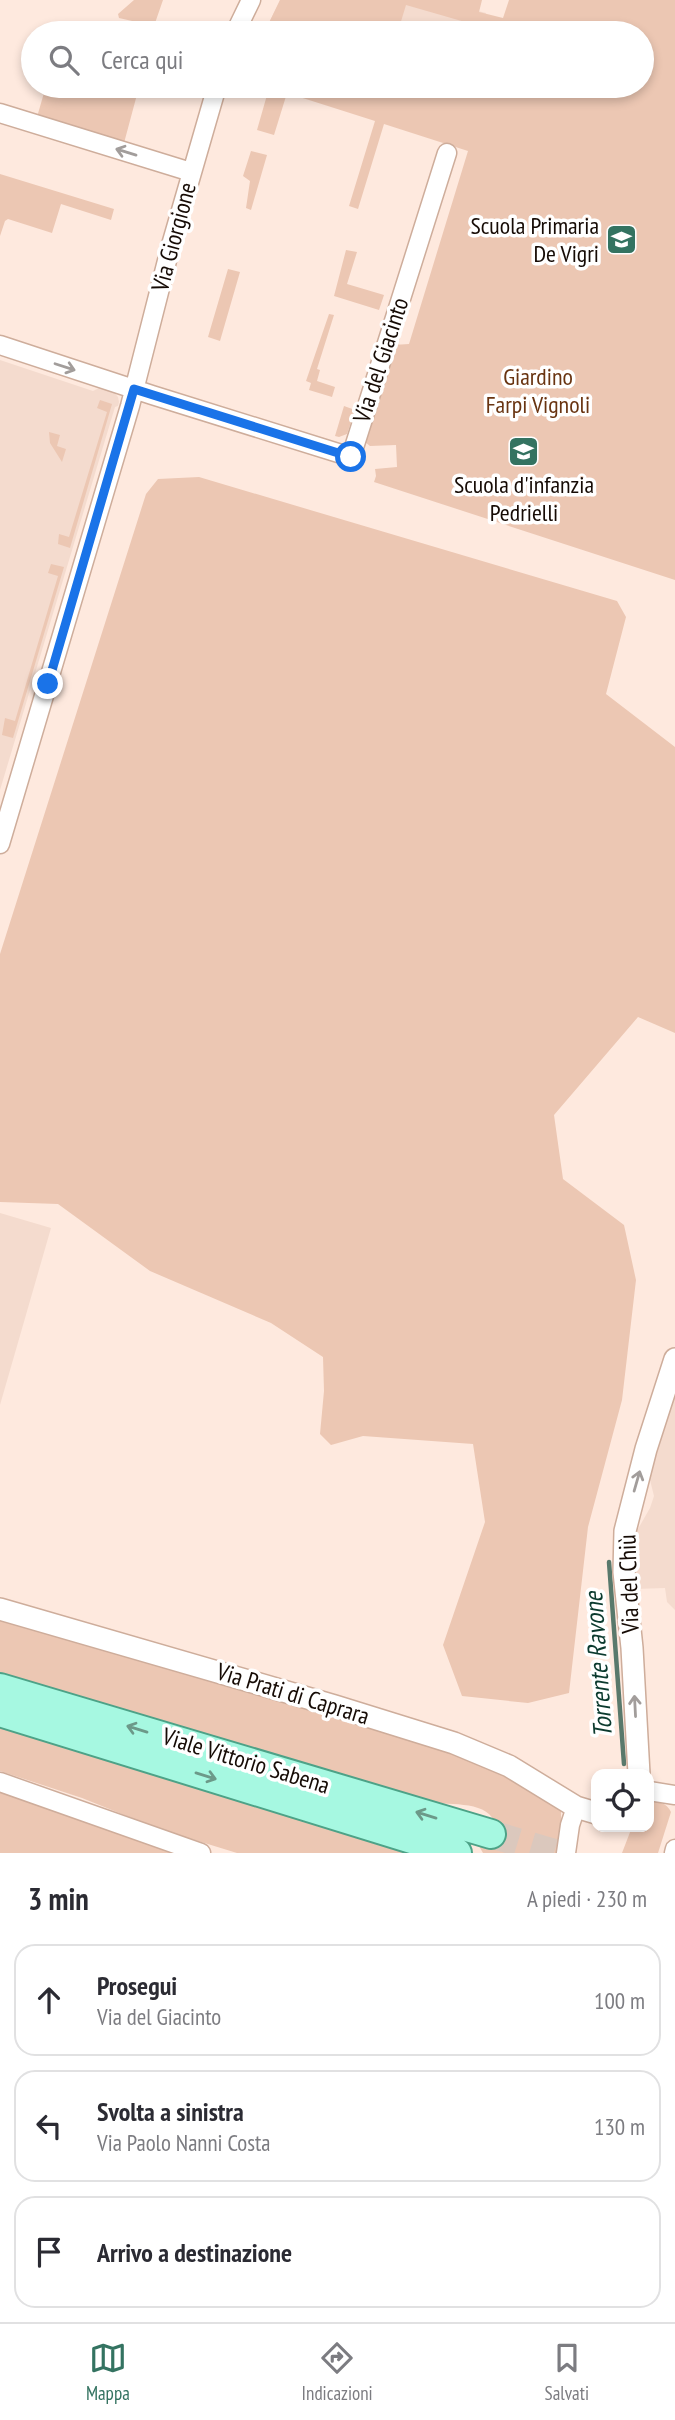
<!DOCTYPE html>
<html lang="it">
<meta charset="utf-8">
<style>
:root{--surface:#fff;--page:#f2f2f3;--text:#2b2b33;--muted:#7c7c81;--line:#e1e1e2;--accent:#347361}
body{margin:0;font-family:"PT Sans Narrow",sans-serif;background:var(--page);color:var(--text)}
.controls{position:absolute;right:21px;bottom:21px;display:grid;overflow:hidden;border-radius:14px;box-shadow:0 4px 10px #0003}
.controls button{width:63px;height:63px;display:grid;place-items:center;padding:0;border:0;border-bottom:2px solid var(--line);background:var(--surface);color:var(--text);font:35px sans-serif}
.stop{position:absolute;width:21px;height:21px;margin:-16px;border:5px solid #1a73e8;border-radius:50%;background:#fff}
.stop.end{background:#1a73e8;border-color:#fff;box-shadow:0 2px 7px #0008}
.list{margin:0;padding:0;list-style:none}
h2{display:flex;justify-content:space-between;align-items:center;height:91px;margin:0;padding:0 28px;font-size:30px}
h2 small{font-size:23px;font-weight:400;color:var(--muted)}
.list li{display:grid;grid-template-columns:46px 1fr auto;gap:21px;align-items:center;box-sizing:border-box;height:112px;margin:0 14px 14px;padding:0 14px;border:2px solid var(--line);border-radius:21px}
.list b{display:block;font-size:26px;white-space:nowrap}
.list p{margin:0;font-size:23px;white-space:nowrap;color:var(--muted)}
.list em{font-size:23px;font-style:normal;color:var(--muted)}
.icon{flex:none;width:38px;height:38px;fill:none;stroke:currentColor;stroke-width:2;stroke-linecap:round;stroke-linejoin:round}
.map{position:relative;flex:none;width:675px;height:1853px;overflow:hidden}
.search{position:absolute;background:var(--surface);box-shadow:0 4px 10px #0003;left:21px;right:21px;top:21px;height:77px;display:flex;align-items:center;gap:18px;box-sizing:border-box;padding:0 24px;border-radius:38px;color:var(--muted);font-size:26px}
.sheet{height:469px;background:var(--surface)}
nav{display:flex;justify-content:space-around;align-items:center;box-sizing:border-box;height:98px;border-top:2px solid var(--line);background:var(--surface);font-size:19px;color:var(--muted)}
nav a{display:grid;justify-items:center;gap:4px}
nav .on{color:var(--accent)}
.map>svg:first-child{display:block}
.built{fill:#f4dbce}
.green{fill:#ecc7b3}
.lines{fill:none;stroke-linecap:round;stroke-linejoin:round}
.stream{stroke:#59796c;stroke-width:4.5}
.primary-tunnel{stroke:#dbc8bd;stroke-width:28;stroke-dasharray:28 14;stroke-linecap:butt}
.minor-casing{stroke:#cead9b;stroke-width:21}
.tertiary-casing{stroke:#cead9b;stroke-width:24}
.primary-casing{stroke:#4da287;stroke-width:32}
.minor{stroke:#fff;stroke-width:18}
.tertiary{stroke:#fff;stroke-width:21}
.primary{stroke:#a6f8e1;stroke-width:28}
.oneway{stroke:#a29d9b}
.oneway2{stroke:#6c9989}
.route{stroke:#1a73e8;stroke-width:9}
.labels{text-anchor:middle;stroke-width:7;stroke-linejoin:round;paint-order:stroke}
.poi-label{font-size:24px;fill:#160b05;stroke:#fff;text-anchor:end}
.street-label{font-size:24px;fill:#160b05;stroke:#fff}
.park-label{font-size:24px;fill:#693411;stroke:#fff}
.water-label{font-size:26px;font-style:italic;fill:#0b3a2e;stroke:#fff}
</style>
<div class="map">
<svg width="675" height="1853" viewBox="0 0 675 1853">
<rect width="100%" height="100%" fill="#fee9de"/>
<path class="built" d="M280,0H435L486,13L480,33H264Z
M0,360L93,391L101,387L113,391L118,397L119,402L118,406L115,407L0,790Z
M0,1213L51,1228L0,1405Z
M675,1391V1610L667,1602L665,1588L635,1589L633,1560L634,1536L650,1508L654,1496L649,1476Z"/>
<path class="green" d="M134,0H163L154,26L119,18L118,14Z
M280,0H482L479,12L503,18L509,0H675V580L374,482L376,476L375,469L397,467L396,445L370,446L365,442V435L393,345L409,344L468,151L384,124L358,209L349,206L375,121L287,93L274,135L257,130L269,88L264,86H409L408,91L418,95L422,86H444L453,89L454,86H642V33H469L472,24L406,5L399,28L382,23L378,33H264Z
M46,86L139,87L124,143L37,117Z
M251,151L267,155L251,210L246,208L250,181L243,176Z
M0,174L114,209L111,220L61,204L52,233L8,219L5,221L0,236Z
M346,250L357,252L347,284L384,295L379,310L334,296Z
M228,269L240,272L220,341L208,337Z
M329,314L334,315L317,369L320,370L317,381L335,387L332,397L309,390L311,383L306,381Z
M100,400L112,404L70,548L58,544L59,534L69,537L107,412L97,408Z
M344,406L355,410L347,434L339,437L335,436Z
M49,432L60,435L57,446L66,449L62,462L50,443Z
M199,477L617,601L626,617L606,694L675,747V1033L638,1017L554,1115L563,1179L624,1225L636,1280L622,1400L588,1527L569,1693L528,1703L462,1696L443,1645L485,1522L473,1444L363,1436L331,1445L320,1434L324,1391L323,1357L271,1323L150,1271L58,1204L0,1202V954L146,494L158,479Z
M51,564L64,567L13,738L2,735L5,718L15,721L58,576L48,573Z
M0,1616L71,1636L497,1766L561,1808V1853H483L479,1846V1843L494,1821C485,1800 445,1805 425,1803L0,1677Z
M0,1722L417,1853H237L159,1829L82,1798L0,1771Z
M0,1790L175,1853H0Z
M649,1801C658,1801 667,1803 671,1812L658,1853H622L632,1827H649Z"/>
<g class="lines">
<path class="stream" d="M609,1562L624,1764"/>
<path class="primary-tunnel" d="M491,1834L554,1853"/>
<defs>
<path id="minor" d="M235,33L251,0
M0,113L191,172
M0,345L152,395L351,457L447,153
M0,844L130,406L171,245L217,86
M0,1782L201,1853
M649,1791L675,1795
M566,1853L570,1825L576,1807
M674,1853L675,1849"/>
<path id="tertiary" d="M0,1609L335,1706L454,1743L509,1766L576,1807L596,1813
M639,1774L632,1648L624,1572L625,1531L646,1449L675,1359"/>
<path id="primary" d="M0,1688L491,1834
M0,1712L457,1853"/>
</defs>
<use href="#minor" class="minor-casing"/>
<use href="#tertiary" class="tertiary-casing"/>
<use href="#primary" class="primary-casing"/>
<use href="#minor" class="minor"/>
<use href="#tertiary" class="tertiary"/>
<use href="#primary" class="primary"/>
</g>
<defs><path id="oneway-shaft" d="M-6 0H5M1.5-3L5.5 0L1.5 3" fill="none" stroke-width="1.6" stroke-linecap="round" stroke-linejoin="round" transform="scale(1.75)"/></defs>
<g class="oneway">
<use href="#oneway-shaft" transform="translate(126 152) rotate(-163)"/>
<use href="#oneway-shaft" transform="translate(65 367) rotate(18)"/>
<use href="#oneway-shaft" transform="translate(637 1481) rotate(-74)"/>
<use href="#oneway-shaft" transform="translate(635 1706) rotate(-93)"/>
</g>
<g class="oneway2">
<use href="#oneway-shaft" transform="translate(137 1729) rotate(-163)"/>
<use href="#oneway-shaft" transform="translate(206 1776) rotate(17)"/>
<use href="#oneway-shaft" transform="translate(426 1815) rotate(-163)"/>
</g>
<g class="lines">
<path class="route" d="M48,684L134,389L351,457"/>
</g>
<defs>
<symbol id="school-square" viewBox="-11 -11 22 22"><rect x="-9" y="-9" width="18" height="18" rx="4" fill="#347361" stroke="#fff"/><path d="M0-5L7-2L0 1L-7-2ZM-4 1L0 2.5L4 1V4Q0 6-4 4Z" fill="#fff"/></symbol>
</defs>
<g fill-rule="evenodd">
<use href="#school-square" x="604" y="222" width="35" height="35"/>
<use href="#school-square" x="506" y="434" width="35" height="35"/>
</g>
<g class="labels">
<g class="poi-label">
<text x="599" y="234">Scuola Primaria<tspan x="599" dy="28">De Vigri</tspan></text>
<text x="524" y="493" text-anchor="middle">Scuola d'infanzia<tspan x="524" dy="28">Pedrielli</tspan></text>
</g>
<g class="street-label">
<text transform="translate(174 237) rotate(-75)" y="8">Via Giorgione</text>
<text transform="translate(381 360) rotate(-72)" y="8">Via del Giacinto</text>
<text transform="translate(629 1584) rotate(-92)" y="8">Via del Chiù</text>
<text transform="translate(293 1694) rotate(17)" y="8">Via Prati di Caprara</text>
<text transform="translate(246 1761) rotate(17)" y="8">Viale Vittorio Sabena</text>
</g>
<g class="park-label">
<text x="538" y="385">Giardino<tspan x="538" dy="28">Farpi Vignoli</tspan></text>
</g>
<g class="water-label">
<text transform="translate(598 1665) rotate(-94)" y="9">Torrente Ravone</text>
</g>
</g>
</svg>
<div class="controls">
<button><svg class="icon" aria-label="locate" viewBox="0 0 24 24"><circle cx="12" cy="12" r="6"/><path d="M12 2v4M12 18v4M2 12h4M18 12h4"/></svg></button>
</div>
<div class="stop" style="left:351px;top:457px"></div>
<div class="stop end" style="left:48px;top:684px"></div>
<div class="search"><svg class="icon" aria-label="search" viewBox="0 0 24 24"><circle cx="10" cy="10" r="6"/><path d="M15 15l6 6"/></svg>Cerca qui</div>
</div>
<section class="sheet">
<h2>3 min<small>A piedi · 230 m</small></h2>
<ul class="list">
<li><svg class="icon" aria-label="ahead" viewBox="0 0 24 24"><path d="M12 20V5M6 11l6-6 6 6"/></svg><div><b>Prosegui</b><p>Via del Giacinto</p></div><em>100 m</em></li>
<li><svg class="icon" aria-label="left" viewBox="0 0 24 24"><path d="M17 20v-9H6M10 6l-5 5 5 5"/></svg><div><b>Svolta a sinistra</b><p>Via Paolo Nanni Costa</p></div><em>130 m</em></li>
<li><svg class="icon" aria-label="arrive" viewBox="0 0 24 24"><path d="M6 21V4h12l-3 4 3 4H6"/></svg><div><b>Arrivo a destinazione</b></div></li>
</ul>
</section>
<nav>
<a class="on"><svg class="icon" aria-label="map" viewBox="0 0 24 24"><path d="M3 6l6-2 6 2 6-2v14l-6 2-6-2-6 2zM9 4v14M15 6v14"/></svg>Mappa</a>
<a><svg class="icon" aria-label="directions" viewBox="0 0 24 24"><path d="M12 3l9 9-9 9-9-9zM9 14v-3h6M13 9l2 2-2 2"/></svg>Indicazioni</a>
<a><svg class="icon" aria-label="saved" viewBox="0 0 24 24"><path d="M7 4h10v16l-5-4-5 4z"/></svg>Salvati</a>
</nav>
